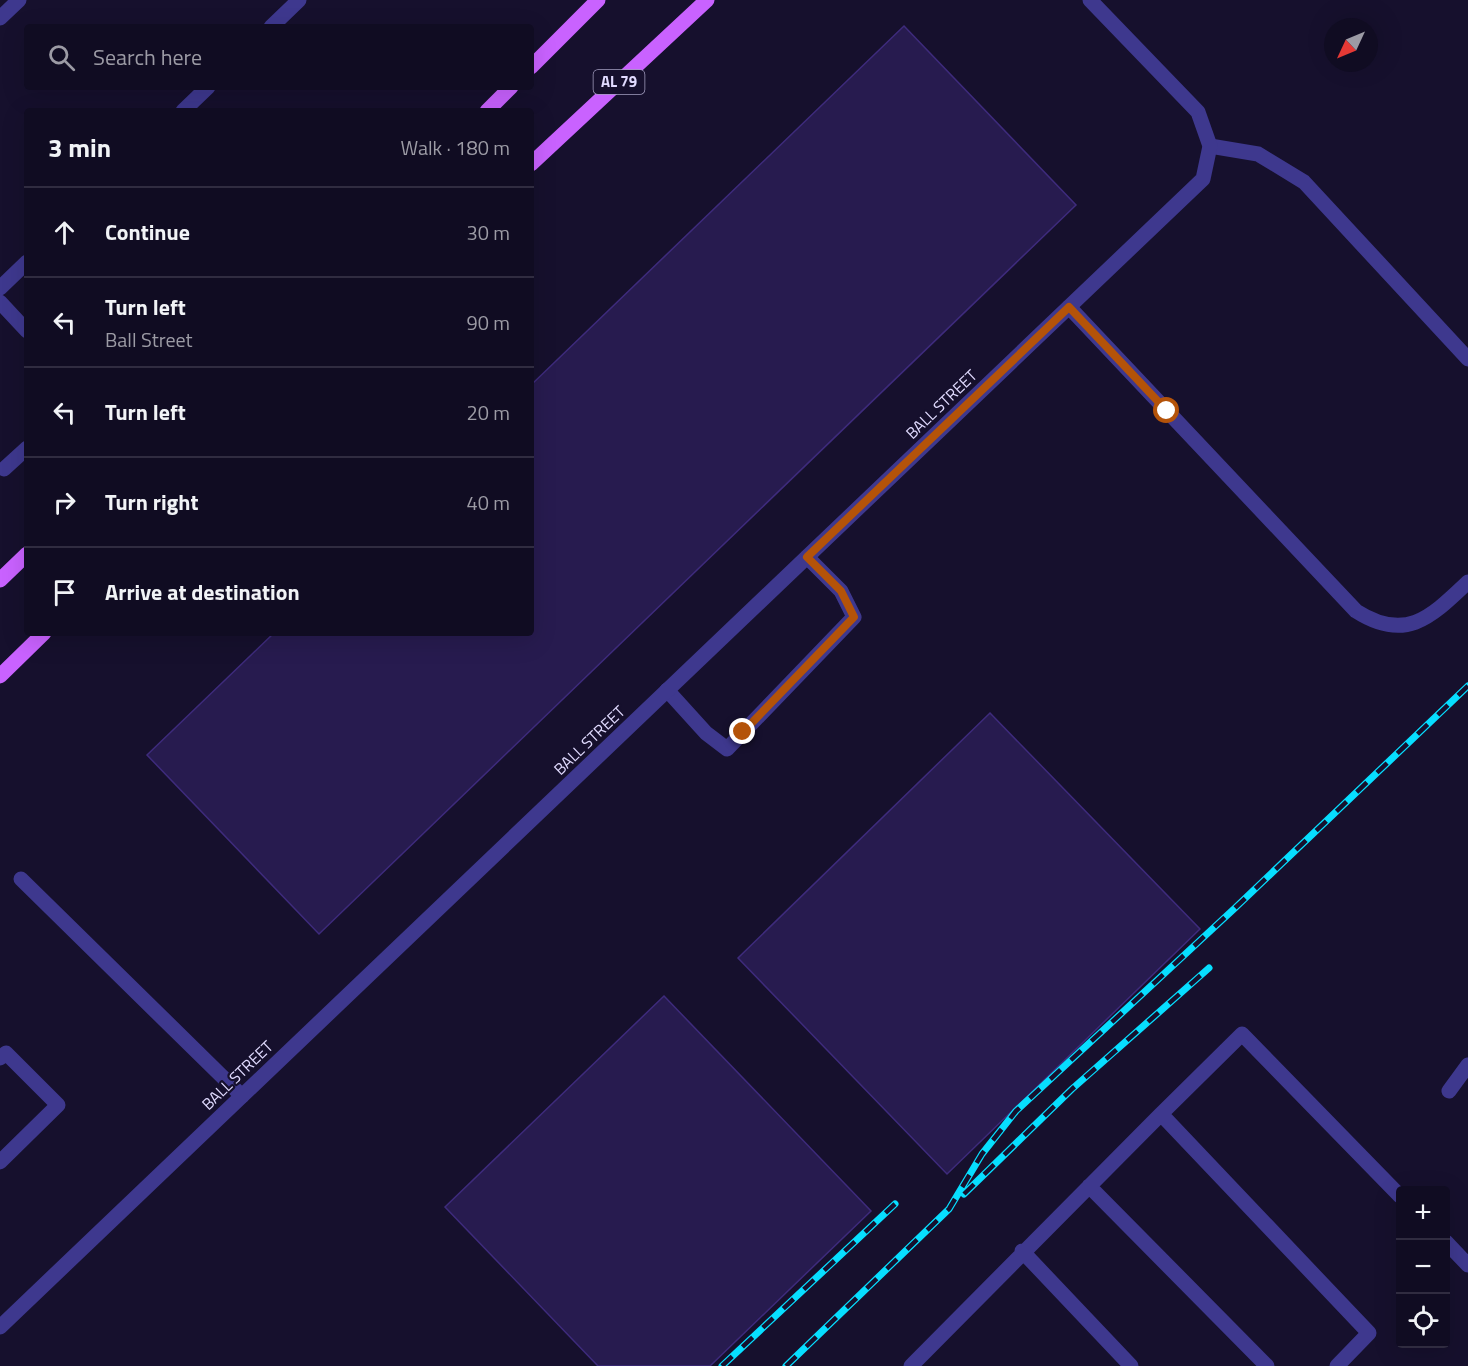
<!DOCTYPE html>
<meta charset="utf-8">
<style>
:root{--surface:#100c22;--page:#1e1a2f;--text:#f1f3f6;--muted:#9c9ba5;--line:#302c40}
body{margin:0;font-family:"Titillium Web",sans-serif;background:var(--page);color:var(--text)}
.controls{position:absolute;right:18px;bottom:18px;display:grid;overflow:hidden;border-radius:6px;box-shadow:0 6px 24px #0002}
.controls button{width:54px;height:54px;display:grid;place-items:center;padding:0;border:0;border-bottom:2px solid var(--line);background:var(--surface);color:var(--text);font:30px sans-serif}
.compass{position:absolute;left:1324px;top:18px;width:54px;height:54px;border-radius:50%;background:var(--surface);box-shadow:0 6px 24px #0002;rotate:226deg}
.stop{position:absolute;width:18px;height:18px;margin:-14px;border:4px solid #b45309;border-radius:50%;background:#fff}
.stop.end{background:#b45309;border-color:#fff;box-shadow:0 2px 6px #0008}
.list{margin:0;padding:0;list-style:none}
h2{display:flex;justify-content:space-between;align-items:center;height:78px;margin:0;padding:0 24px;font-size:26px}
h2 small{font-size:20px;font-weight:400;color:var(--muted)}
.list li{display:grid;grid-template-columns:39px 1fr auto;gap:18px;align-items:center;box-sizing:border-box;height:90px;padding:0 24px;border-top:2px solid var(--line)}
.list b{display:block;font-size:22px;white-space:nowrap}
.list p{margin:0;font-size:20px;white-space:nowrap;color:var(--muted)}
.list em{font-size:20px;font-style:normal;color:var(--muted)}
.icon{flex:none;width:33px;height:33px;fill:none;stroke:currentColor;stroke-width:2;stroke-linecap:round;stroke-linejoin:round}
.map{position:relative;flex:none;width:1468px;height:1366px;overflow:hidden}
.search{position:absolute;background:var(--surface);box-shadow:0 6px 24px #0002;left:24px;top:24px;width:510px;height:66px;display:flex;align-items:center;gap:15px;box-sizing:border-box;padding:0 21px;border-radius:6px;color:var(--muted);font-size:22px}
.panel{position:absolute;background:var(--surface);box-shadow:0 6px 24px #0002;left:24px;top:108px;width:510px;height:528px;border-radius:6px}
.map>svg:first-child{display:block}
.building{fill:#271b4f;stroke:#3e2b7c;stroke-width:1.5}
.lines{fill:none;stroke-linecap:round;stroke-linejoin:round}
.lane{stroke:#3e388e;stroke-width:15}
.street{stroke:#3e388e;stroke-width:15}
.primary{stroke:#c962ff;stroke-width:15}
.rail-casing{stroke:#07deff;stroke-width:7}
.rail{stroke:#16102d;stroke-width:4.5;stroke-dasharray:14;stroke-linecap:butt}
.route{stroke:#b45309;stroke-width:8}
.labels{text-anchor:middle;stroke-width:4.5;stroke-linejoin:round;paint-order:stroke}
.shield{fill:#16102d;stroke:#a49ec0;stroke-width:1.5}
.shield-label{font-size:15px;font-weight:bold;fill:#e1dbff}
.street-label{font-size:16px;fill:#e1dbff;stroke:#16102d}
</style>
<div class="map">
<svg width="1468" height="1366" viewBox="0 0 1468 1366">
<rect width="100%" height="100%" fill="#16102d"/>
<path class="building" d="M904,26L1076,205L319,934L147,755L274,633H531V385Z
M990,713L1200,929L947,1174L738,958Z
M664,996L871,1211L710,1366H598L445,1207Z"/>
<g class="lines">
<path class="lane" d="M271,27L299,0
M183,111L208,87
M1210,146L1258,154L1304,182L1468,359
M0,288L27,262
M1069,307L1356,611C1406,643 1431,617 1468,582
M4,469L27,448
M667,690L706,733L727,749L854,617L841,591L807,557
M21,879L242,1096
M0,1058L6,1053L58,1105L0,1162
M1449,1091L1468,1065
M1161,1114L1242,1034L1400,1196
M1089,1186L1267,1366
M1446,1242L1468,1265
M1022,1251L1131,1366
M911,1366L1161,1114L1369,1333L1337,1366"/>
<path class="street" d="M0,18L19,0
M0,302L27,331
M0,1327L1203,179L1210,146L1198,112L1090,0"/>
<path class="primary" d="M531,67L598,0
M487,111L511,87
M531,164L707,0
M0,580L27,554
M0,676L44,633"/>
<defs>
<path id="rail" d="M964,1194L1072,1089L1209,968
M722,1366L895,1204
M786,1366L949,1209L982,1154L1016,1111L1235,908L1468,686"/>
</defs>
<use href="#rail" class="rail-casing"/>
<use href="#rail" class="rail"/>
</g>
<g class="lines">
<path class="route" d="M743,732L854,617L841,591L807,557L1069,307L1167,411"/>
</g>
<g class="labels">
<rect class="shield" x="593.5" y="70" width="51" height="24" rx="4.5"/>
<g class="shield-label">
<text x="619" y="87">AL 79</text>
</g>
<g class="street-label">
<text transform="translate(941 404) rotate(-44)" y="6">BALL STREET</text>
<text transform="translate(589 740) rotate(-44)" y="6">BALL STREET</text>
<text transform="translate(237 1075) rotate(-44)" y="6">BALL STREET</text>
</g>
</g>
</svg>
<div class="controls">
<button>+</button>
<button>−</button>
<button><svg class="icon" aria-label="locate" viewBox="0 0 24 24"><circle cx="12" cy="12" r="6"/><path d="M12 2v4M12 18v4M2 12h4M18 12h4"/></svg></button>
</div>
<svg class="compass" viewBox="-18 -18 36 36"><path d="M0-13l5 13h-10z" fill="#e53935"/><path d="M0 13l5-13h-10z" fill="#9c9ba5"/></svg>
<div class="stop" style="left:1167px;top:411px"></div>
<div class="stop end" style="left:743px;top:732px"></div>
<div class="search"><svg class="icon" aria-label="search" viewBox="0 0 24 24"><circle cx="10" cy="10" r="6"/><path d="M15 15l6 6"/></svg>Search here</div>
<section class="panel">
<h2>3 min<small>Walk · 180 m</small></h2>
<ul class="list">
<li><svg class="icon" aria-label="ahead" viewBox="0 0 24 24"><path d="M12 20V5M6 11l6-6 6 6"/></svg><div><b>Continue</b></div><em>30 m</em></li>
<li><svg class="icon" aria-label="left" viewBox="0 0 24 24"><path d="M17 20v-9H6M10 6l-5 5 5 5"/></svg><div><b>Turn left</b><p>Ball Street</p></div><em>90 m</em></li>
<li><svg class="icon" aria-label="left" viewBox="0 0 24 24"><path d="M17 20v-9H6M10 6l-5 5 5 5"/></svg><div><b>Turn left</b></div><em>20 m</em></li>
<li><svg class="icon" aria-label="right" viewBox="0 0 24 24"><path d="M7 20v-9h11M14 6l5 5-5 5"/></svg><div><b>Turn right</b></div><em>40 m</em></li>
<li><svg class="icon" aria-label="arrive" viewBox="0 0 24 24"><path d="M6 21V4h12l-3 4 3 4H6"/></svg><div><b>Arrive at destination</b></div></li>
</ul>
</section>
</div>
